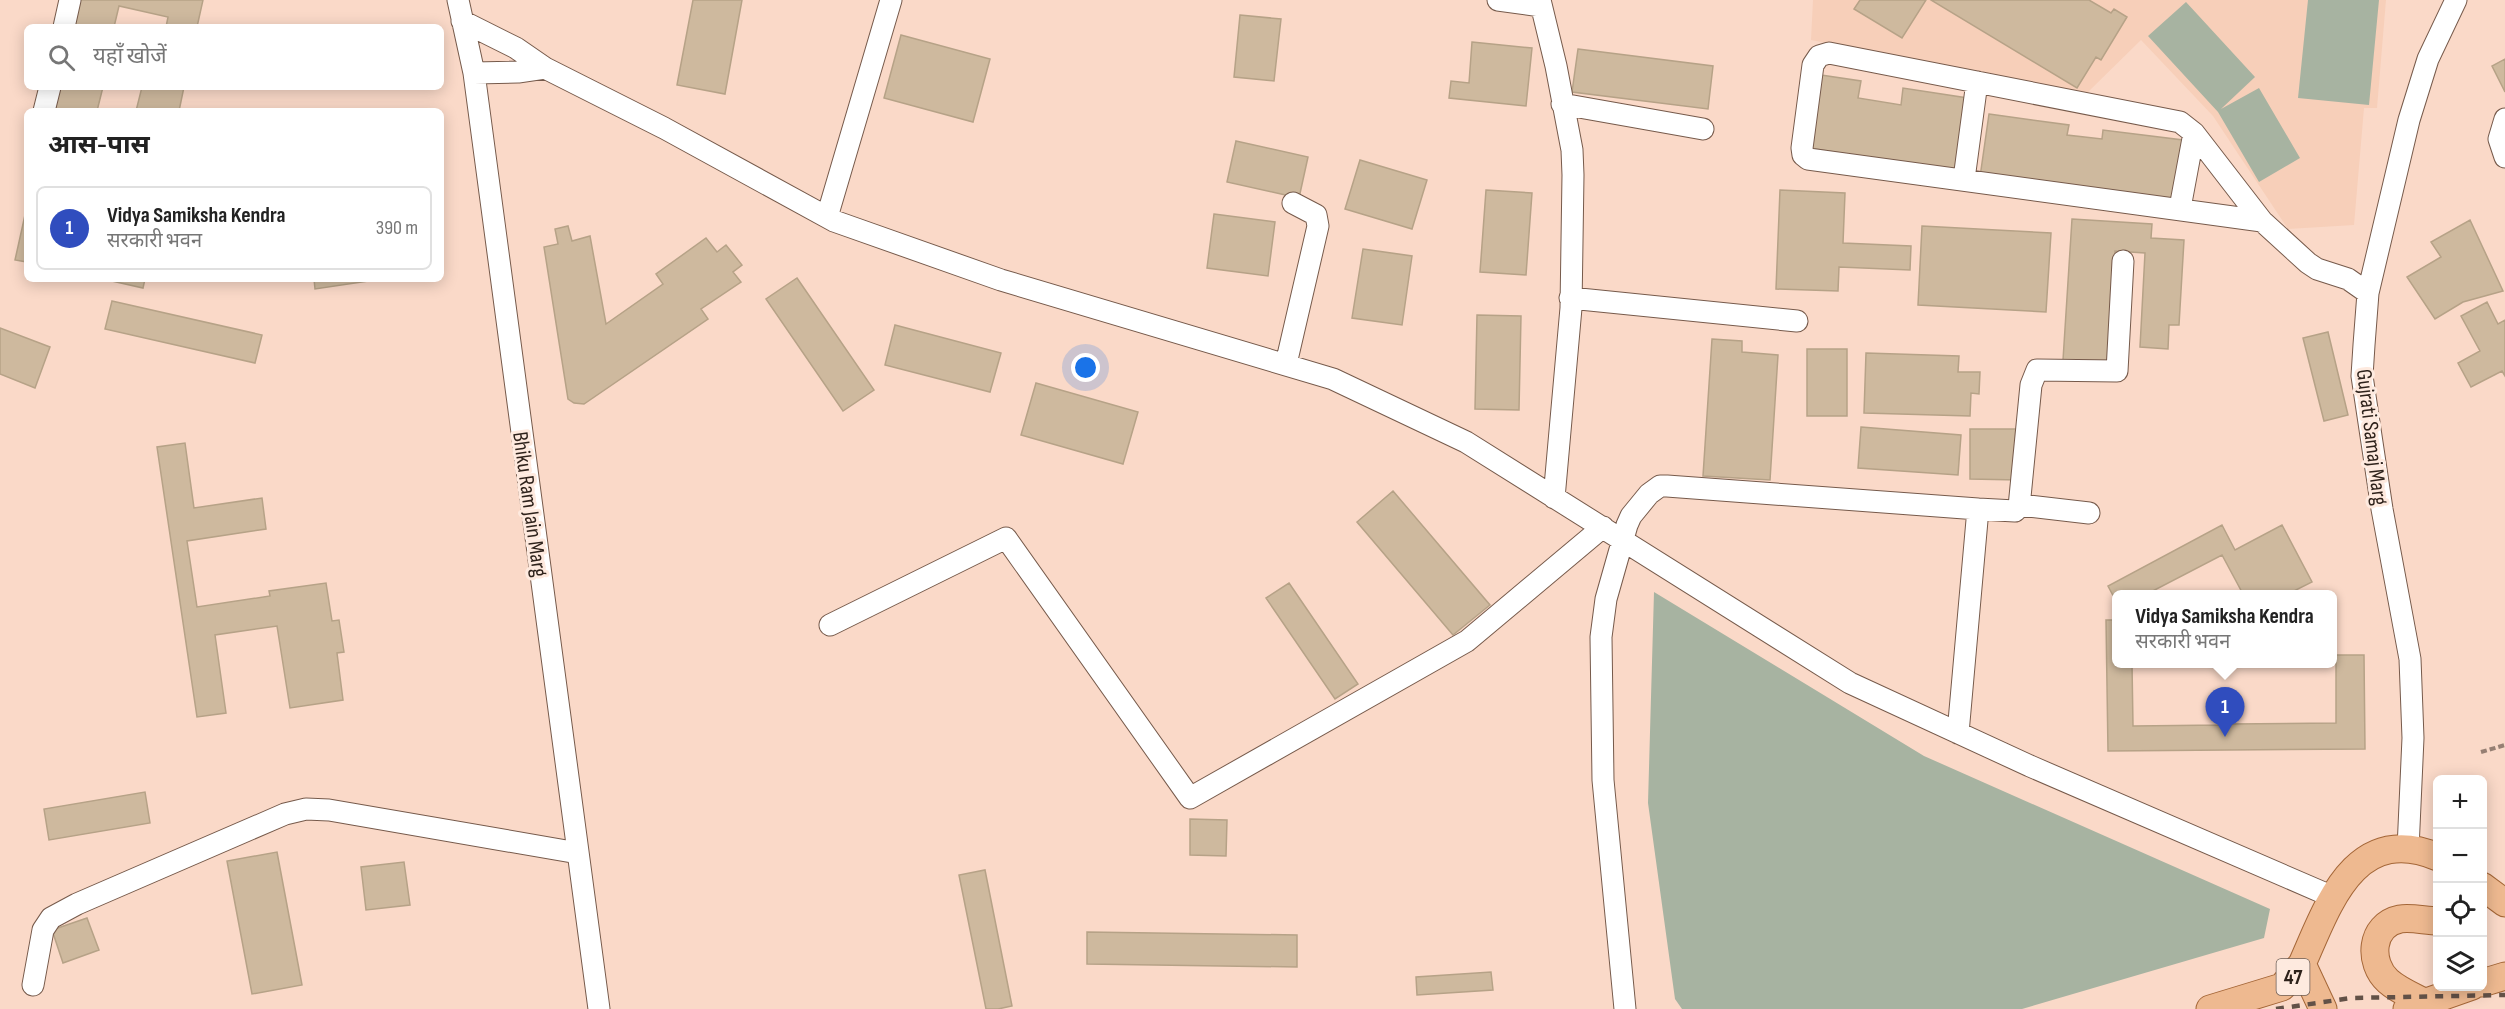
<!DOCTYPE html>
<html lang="hi">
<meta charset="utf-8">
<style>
:root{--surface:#fff;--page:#f6f6f6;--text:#222;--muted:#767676;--line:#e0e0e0;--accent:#304dbe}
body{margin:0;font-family:"Sofia Sans Condensed","Noto Sans Devanagari",sans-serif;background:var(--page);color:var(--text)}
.controls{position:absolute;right:18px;bottom:18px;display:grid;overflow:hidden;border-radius:9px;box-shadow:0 3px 15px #0003}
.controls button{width:54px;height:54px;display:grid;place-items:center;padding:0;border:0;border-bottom:2px solid var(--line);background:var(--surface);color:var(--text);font:30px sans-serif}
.you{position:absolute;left:1086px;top:368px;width:21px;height:21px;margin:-15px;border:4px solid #fff;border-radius:50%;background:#1a73e8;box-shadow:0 0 0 9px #1a73e833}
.badge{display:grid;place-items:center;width:39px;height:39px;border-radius:50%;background:var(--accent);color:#fff;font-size:20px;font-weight:700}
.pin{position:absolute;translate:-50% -50px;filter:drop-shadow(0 2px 3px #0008)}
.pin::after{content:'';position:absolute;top:32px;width:21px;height:18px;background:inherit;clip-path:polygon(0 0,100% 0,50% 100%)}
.popup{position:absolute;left:2112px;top:590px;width:225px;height:78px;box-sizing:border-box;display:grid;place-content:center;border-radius:9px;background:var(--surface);filter:drop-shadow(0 2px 4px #0005);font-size:20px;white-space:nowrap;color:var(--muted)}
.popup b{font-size:22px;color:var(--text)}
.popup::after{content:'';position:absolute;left:50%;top:100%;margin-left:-12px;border:12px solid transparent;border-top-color:var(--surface)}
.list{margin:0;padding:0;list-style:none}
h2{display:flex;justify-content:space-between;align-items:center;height:78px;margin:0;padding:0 24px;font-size:26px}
h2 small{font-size:20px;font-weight:400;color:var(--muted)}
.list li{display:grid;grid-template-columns:39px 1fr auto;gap:18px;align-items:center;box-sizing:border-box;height:84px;margin:0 12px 12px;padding:0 12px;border:2px solid var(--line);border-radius:9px}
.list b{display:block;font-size:22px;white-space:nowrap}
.list p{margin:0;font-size:20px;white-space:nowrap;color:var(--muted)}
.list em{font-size:20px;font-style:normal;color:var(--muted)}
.icon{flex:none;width:33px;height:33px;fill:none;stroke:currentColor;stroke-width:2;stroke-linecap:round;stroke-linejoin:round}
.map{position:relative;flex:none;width:2505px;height:1009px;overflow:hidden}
.search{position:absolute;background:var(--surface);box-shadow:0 3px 15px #0003;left:24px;top:24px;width:420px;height:66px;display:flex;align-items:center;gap:15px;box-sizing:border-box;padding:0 21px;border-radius:9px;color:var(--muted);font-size:22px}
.panel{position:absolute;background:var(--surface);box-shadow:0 3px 15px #0003;left:24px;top:108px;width:420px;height:174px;border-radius:9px}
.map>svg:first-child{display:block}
.built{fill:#f7cfb9}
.green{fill:#a7b3a1}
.building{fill:#ceb99e;stroke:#b6a287;stroke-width:1.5}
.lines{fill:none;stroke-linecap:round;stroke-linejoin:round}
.minor-casing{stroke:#765a4b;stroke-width:23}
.major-casing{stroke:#a46637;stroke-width:29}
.path{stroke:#967f73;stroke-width:4;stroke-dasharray:6 3;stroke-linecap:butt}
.minor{stroke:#fff;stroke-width:21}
.major{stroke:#eeb990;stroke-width:27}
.rail{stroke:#625147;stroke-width:4.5;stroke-dasharray:8 8;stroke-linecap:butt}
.labels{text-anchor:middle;stroke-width:6;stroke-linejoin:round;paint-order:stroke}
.shield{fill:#feeadf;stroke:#6c5e56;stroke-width:1.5}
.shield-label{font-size:21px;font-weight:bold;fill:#2e221b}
.street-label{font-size:22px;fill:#2e221b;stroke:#feeadf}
</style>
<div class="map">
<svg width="2505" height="1009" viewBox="0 0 2505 1009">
<rect width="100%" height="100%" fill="#fad9c8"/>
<path class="built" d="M1813,0H2386L2377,108H2364L2354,225L2288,229L2213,116L2141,40L2086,94L1811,40Z"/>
<path class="green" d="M2308,0H2379L2369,105L2298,98Z
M2186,2L2255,77L2221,109L2259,88L2300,158L2259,182L2218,112L2148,36Z
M1654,592L1924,756L2270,909L2264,938L2022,1009H1682L1675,999L1648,803Z"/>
<path class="building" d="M72,0H203L197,27H166L168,17L119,6L114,27H66Z
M693,0H742L725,94L677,85Z
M1860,0H1926L1902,38L1854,9Z
M1931,0H2089L2111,13L2114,9L2127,17L2101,60L2096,57L2077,88Z
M1240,15L1281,19L1274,81L1234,77Z
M901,35L990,59L973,122L884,98Z
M1472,42L1532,48L1526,106L1449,98L1451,81L1469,83Z
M1578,49L1713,66L1708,109L1572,92Z
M2505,59V92L2492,66Z
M1821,75L1861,81L1858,98L1901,105L1903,88L1974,99L1962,173L1810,148Z
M53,87H103L97,111H48Z
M142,87H184L179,111H136Z
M1989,114L2069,125L2067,135L2102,139L2103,130L2183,140L2174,204L1980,177Z
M1236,141L1308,157L1299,198L1227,182Z
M1360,160L1427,180L1412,229L1345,209Z
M1486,190L1532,193L1526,275L1480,272Z
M1780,190L1845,193L1843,243L1911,246L1910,270L1839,267L1838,291L1776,289Z
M27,206V262L15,260Z
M1214,214L1275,222L1268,276L1207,268Z
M2072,219L2152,224L2151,238L2184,240L2179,325H2169L2168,349L2140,347L2145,253L2115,251L2109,363L2063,360Z
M2470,220L2503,291L2463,302L2435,319L2407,277L2441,257L2431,242Z
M568,226L572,241L590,236L606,324L663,284L656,274L706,238L717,252L726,245L742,265L733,272L741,282L701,309L708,319L584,404L574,403L568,399L544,247L558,244L555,229Z
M1922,226L2051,233L2046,312L1918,305Z
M1363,249L1412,256L1402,325L1352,318Z
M797,278L874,390L843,411L766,299Z
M103,279H145L143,288Z
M314,279H382L315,289Z
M112,301L262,335L255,363L105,329Z
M2487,302L2498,324L2505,320V376L2502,371L2471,387L2458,363L2480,351L2461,316Z
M1477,315L1521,316L1519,410L1475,409Z
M895,325L1001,353L990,392L885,365Z
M0,328L50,347L35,388L0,374Z
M2328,332L2348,415L2324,421L2303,338Z
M1712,339L1742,341V352L1778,355L1770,480L1703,476Z
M1807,349H1847V416H1807Z
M1866,353L1959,356L1958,372H1980L1979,394L1971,393L1970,416L1864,413Z
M1036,383L1138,412L1123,464L1021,435Z
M1861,427L1961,435L1958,475L1858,468Z
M1970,429H2018V480L1970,479Z
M185,443L194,508L262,498L266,529L187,541L197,607L270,596L269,591L326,583L332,621L339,620L344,652L337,653L343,700L290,708L277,626L215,635L226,713L197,717L157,447Z
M1393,491L1490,605L1453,635L1357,522Z
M2222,525L2235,550L2282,525L2312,582L2288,594H2243L2222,555L2147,594H2117V603L2108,586Z
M1289,583L1358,684L1335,699L1266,598Z
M2106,620H2117V664H2132L2133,726L2221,725V707H2230V724L2336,723V655H2364L2365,749L2108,751Z
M145,792L150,823L49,840L44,809Z
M1190,819L1227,820L1226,856L1190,855Z
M277,852L302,985L252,994L227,861Z
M404,862L410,905L366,910L361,867Z
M985,870L1012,1006L998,1009H986L959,875Z
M87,918L99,950L63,963L52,930Z
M1087,932L1297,935V967L1087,964Z
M1491,972L1493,990L1417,995L1416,977Z"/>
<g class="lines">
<defs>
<path id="minor" d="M458,0L474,73L599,1009
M1498,0L1541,6
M1540,0L1556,66L1572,150L1573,175L1571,308L1554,498
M462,21L516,48L545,68L664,128L834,221L1001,280L1333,379L1466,442L1850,683L2030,766L2333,897
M64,27L70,0
M474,73L518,72L545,68
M1562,104L1703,129
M44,111L50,87
M2505,119L2499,139L2505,157
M1964,179L1977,82
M2180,208L2194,133
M827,217L891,0
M2262,221L1808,159L1803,155L1802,148L1813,65L1819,56L1829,53L2180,122L2194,133L2262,221L2308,263L2317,269L2348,279L2368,293
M1570,298L1797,321
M1286,364L1318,226L1316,215L1293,203
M2020,505L2089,513
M1978,509L2015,511L2019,507L2031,385L2037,370L2117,371L2123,261
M830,625L1006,538L1190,798L1467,641L1603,527
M2408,849L2413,738L2410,659L2382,509L2362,376L2364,345L2368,293L2409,120L2428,59L2456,0
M33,985L43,930L51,918L77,904L285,814L306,809L329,810L578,853
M1625,1009L1603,780L1601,637L1606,599L1627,525L1631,516L1649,494L1660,486H1667L1978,509L1958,733"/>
<path id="major" d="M2482,886L2505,903
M2302,964L2323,1009
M2482,983L2505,976
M2424,1002C2412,996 2398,990 2388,981C2368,963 2370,925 2400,919C2412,917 2426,921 2438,921
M2210,1009L2282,987L2302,964C2328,906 2354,822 2438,857
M2407,1009L2472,986"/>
</defs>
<use href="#minor" class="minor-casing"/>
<use href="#major" class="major-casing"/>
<path class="path" d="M2481,752L2505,745"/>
<use href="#minor" class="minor"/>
<use href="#major" class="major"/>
<path class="rail" d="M2276,1009L2351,998L2505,995"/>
</g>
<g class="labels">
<rect class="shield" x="2276.5" y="959" width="33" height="36" rx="4.5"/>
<g class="shield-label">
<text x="2293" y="984">47</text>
</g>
<g class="street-label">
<text transform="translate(2373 437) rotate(83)" y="8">Gujrati Samaj Marg</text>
<text transform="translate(531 504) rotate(82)" y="8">Bhiku Ram Jain Marg</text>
</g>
</g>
</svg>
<div class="controls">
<button>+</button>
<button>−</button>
<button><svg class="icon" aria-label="locate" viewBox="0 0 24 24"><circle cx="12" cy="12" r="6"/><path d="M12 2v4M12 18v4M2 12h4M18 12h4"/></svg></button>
<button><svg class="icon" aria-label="layers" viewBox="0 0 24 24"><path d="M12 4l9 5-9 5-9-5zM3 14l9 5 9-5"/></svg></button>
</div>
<div class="you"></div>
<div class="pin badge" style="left:2225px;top:737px">1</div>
<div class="popup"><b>Vidya Samiksha Kendra</b>सरकारी भवन</div>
<div class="search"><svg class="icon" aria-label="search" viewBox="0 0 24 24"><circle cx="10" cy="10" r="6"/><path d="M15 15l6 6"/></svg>यहाँ खोजें</div>
<section class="panel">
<h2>आस-पास<small></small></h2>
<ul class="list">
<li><span class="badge">1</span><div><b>Vidya Samiksha Kendra</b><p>सरकारी भवन</p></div><em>390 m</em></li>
</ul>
</section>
</div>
